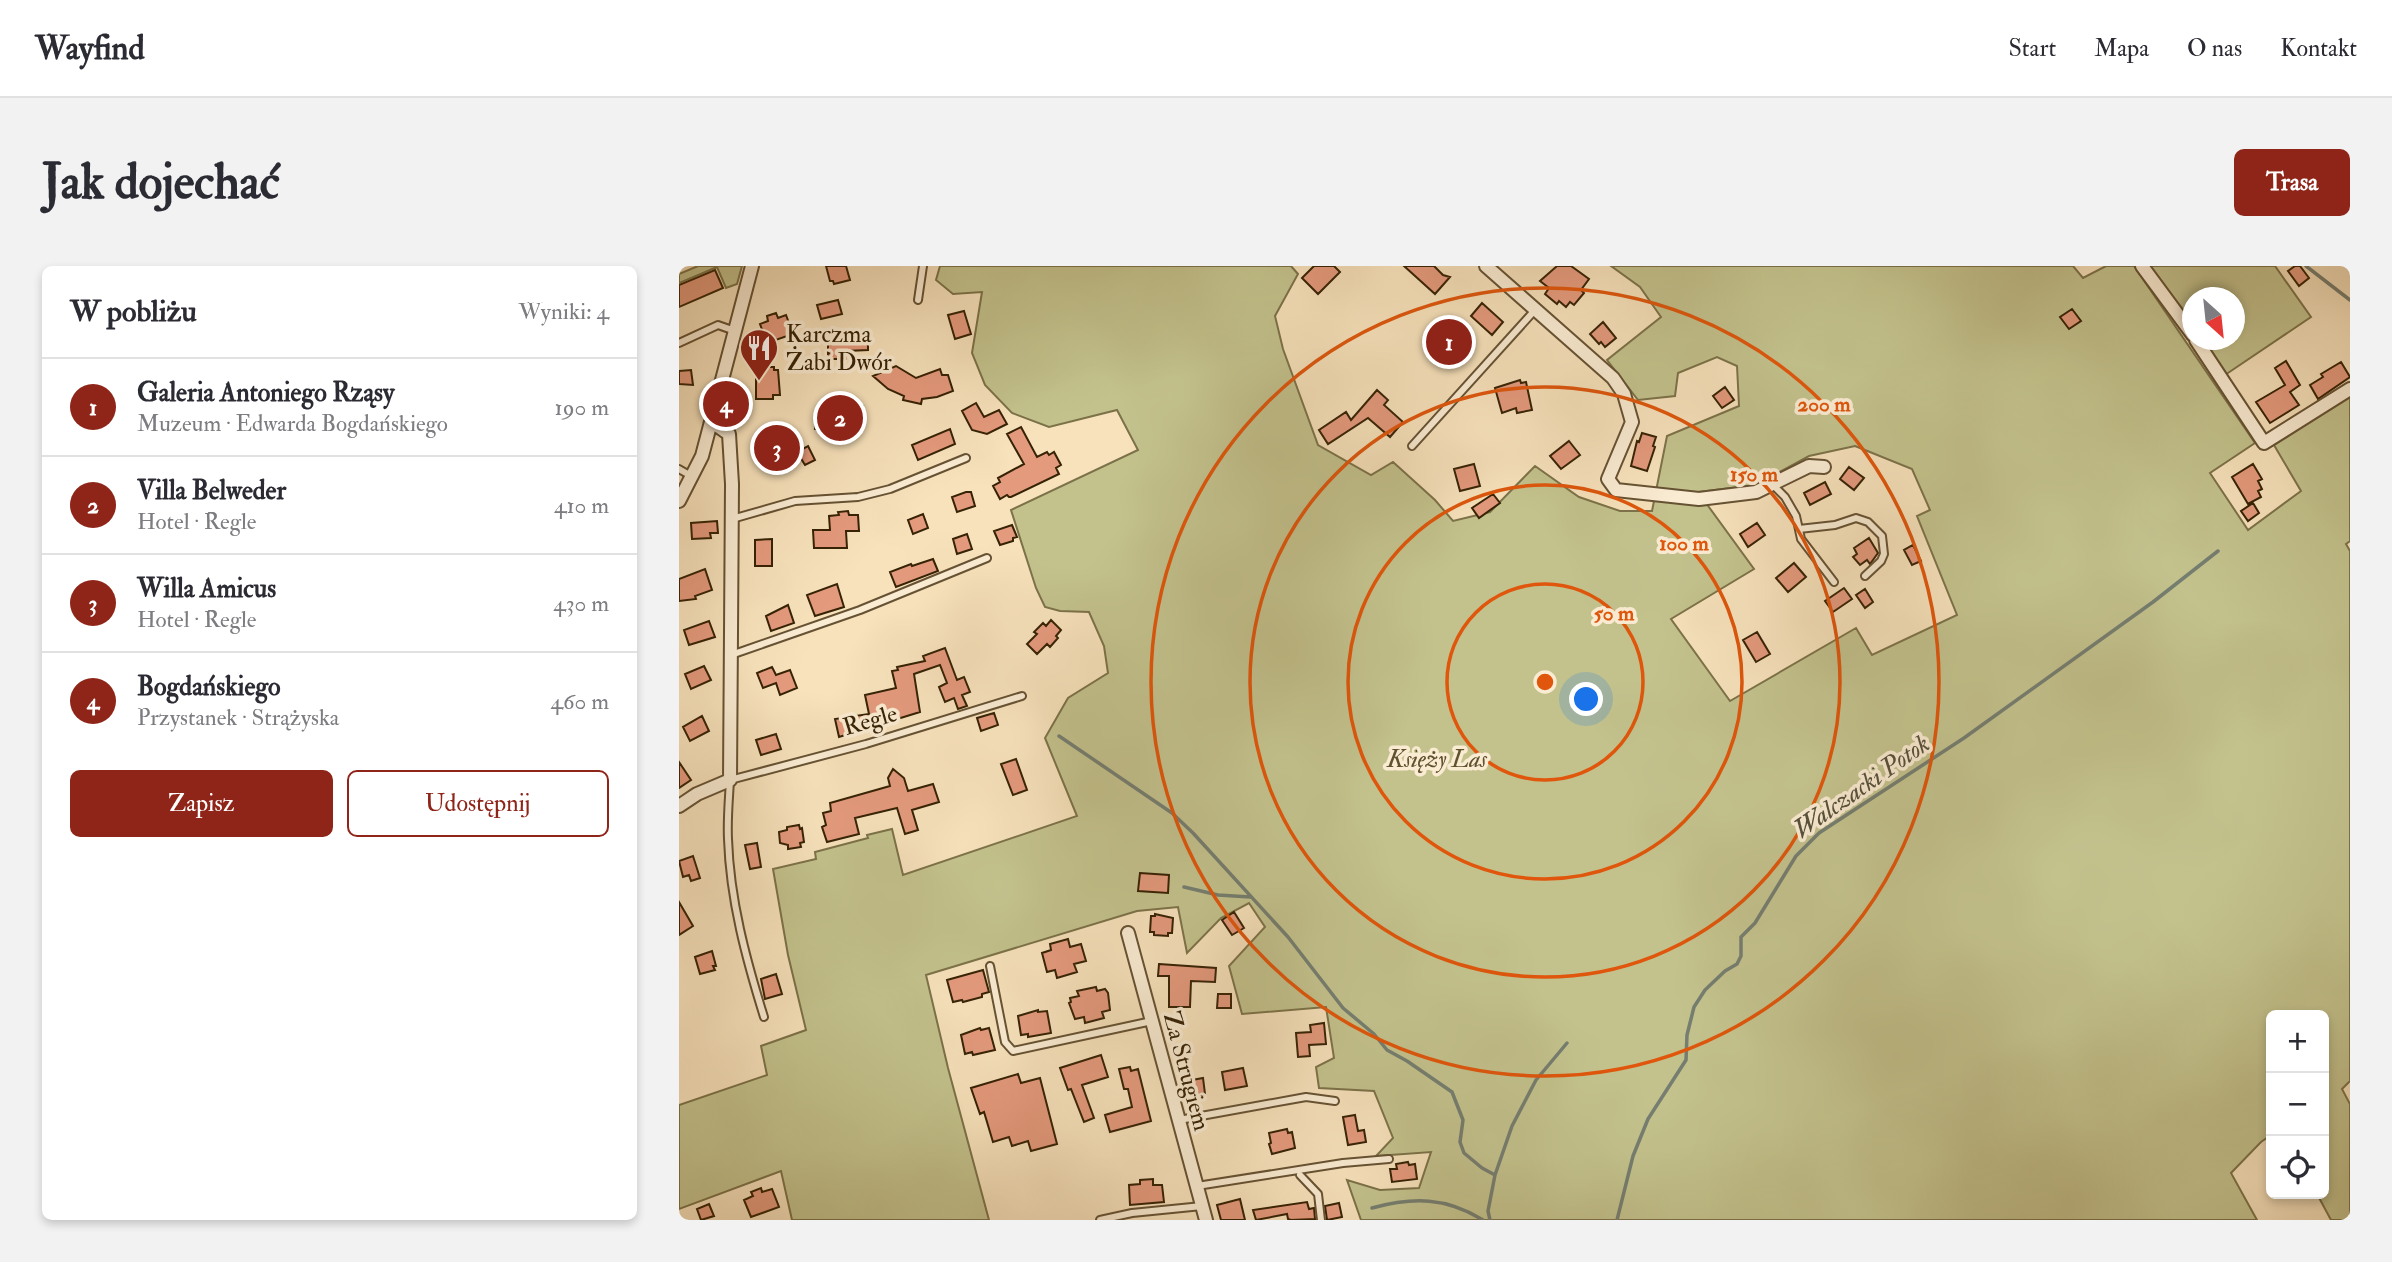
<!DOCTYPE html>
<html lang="pl">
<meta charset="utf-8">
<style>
:root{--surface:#fff;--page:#f2f2f3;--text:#2b2b33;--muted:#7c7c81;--line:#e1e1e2;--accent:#8f2418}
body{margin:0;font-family:"IM FELL Double Pica",serif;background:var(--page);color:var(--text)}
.controls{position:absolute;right:21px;bottom:21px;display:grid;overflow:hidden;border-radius:10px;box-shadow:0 4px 10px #0003}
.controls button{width:63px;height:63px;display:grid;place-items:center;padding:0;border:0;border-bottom:2px solid var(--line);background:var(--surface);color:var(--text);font:35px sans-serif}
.compass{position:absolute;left:1503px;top:21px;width:63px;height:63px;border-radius:50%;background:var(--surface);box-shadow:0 4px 10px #0003;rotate:153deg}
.you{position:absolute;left:908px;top:434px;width:24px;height:24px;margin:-18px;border:5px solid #fff;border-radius:50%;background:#1a73e8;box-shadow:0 0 0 10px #1a73e833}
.badge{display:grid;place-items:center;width:46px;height:46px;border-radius:50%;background:var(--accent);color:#fff;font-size:23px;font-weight:700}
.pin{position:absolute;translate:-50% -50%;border:4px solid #fff;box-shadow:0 2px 7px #0006}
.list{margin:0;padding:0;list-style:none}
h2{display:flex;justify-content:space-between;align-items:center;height:91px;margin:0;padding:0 28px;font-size:30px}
h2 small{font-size:23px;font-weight:400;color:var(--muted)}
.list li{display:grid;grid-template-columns:46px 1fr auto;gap:21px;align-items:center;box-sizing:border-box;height:98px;padding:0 28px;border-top:2px solid var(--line)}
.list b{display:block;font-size:26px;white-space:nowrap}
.list p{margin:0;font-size:23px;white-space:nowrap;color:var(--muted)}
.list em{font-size:23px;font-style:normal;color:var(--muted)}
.actions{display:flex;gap:14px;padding:21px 28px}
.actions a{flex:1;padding:16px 0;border:2px solid var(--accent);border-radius:10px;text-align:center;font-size:24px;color:var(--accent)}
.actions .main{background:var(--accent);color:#fff}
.icon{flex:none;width:38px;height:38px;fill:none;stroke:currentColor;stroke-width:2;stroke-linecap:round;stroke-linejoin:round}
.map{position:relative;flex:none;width:1671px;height:954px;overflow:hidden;border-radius:10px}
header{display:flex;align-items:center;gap:42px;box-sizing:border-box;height:98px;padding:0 35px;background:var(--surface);border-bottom:2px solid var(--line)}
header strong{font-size:33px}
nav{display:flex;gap:38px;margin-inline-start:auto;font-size:24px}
.intro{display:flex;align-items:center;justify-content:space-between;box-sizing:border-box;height:168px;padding:0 42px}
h1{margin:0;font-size:49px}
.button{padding:18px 32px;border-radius:10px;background:var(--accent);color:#fff;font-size:24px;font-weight:700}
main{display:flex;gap:42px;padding:0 42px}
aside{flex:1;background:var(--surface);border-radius:10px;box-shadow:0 4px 10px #0003}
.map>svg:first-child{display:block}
.green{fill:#c3c28d;stroke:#7c7249;stroke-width:2;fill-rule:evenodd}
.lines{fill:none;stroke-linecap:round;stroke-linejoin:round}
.stream{stroke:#757e70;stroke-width:3.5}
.building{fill:#e49a7d;stroke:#362205;stroke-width:2}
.lane-casing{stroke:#665233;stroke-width:10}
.street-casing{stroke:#665233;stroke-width:16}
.lane{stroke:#faecd3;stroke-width:6}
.street{stroke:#faecd3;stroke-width:12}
.ring{fill:none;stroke:#df560c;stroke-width:3.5}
.labels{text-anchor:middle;stroke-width:7;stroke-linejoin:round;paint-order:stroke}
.poi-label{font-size:24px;fill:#362205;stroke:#faecd3;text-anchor:start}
.street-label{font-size:24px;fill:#362205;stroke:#faecd3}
.park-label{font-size:24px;font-style:italic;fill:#60522e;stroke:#faecd3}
.water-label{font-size:26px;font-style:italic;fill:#56503b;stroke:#faecd3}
.centre{fill:#df560c;stroke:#faecd3;stroke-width:3.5}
.ring-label{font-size:21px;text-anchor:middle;font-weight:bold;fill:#df560c;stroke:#faecd3;stroke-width:7;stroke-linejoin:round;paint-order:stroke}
</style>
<header>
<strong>Wayfind</strong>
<nav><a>Start</a><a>Mapa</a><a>O nas</a><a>Kontakt</a></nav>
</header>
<div class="intro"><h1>Jak dojechać</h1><a class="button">Trasa</a></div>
<main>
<aside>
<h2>W pobliżu<small>Wyniki: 4</small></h2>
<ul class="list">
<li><span class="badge">1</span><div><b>Galeria Antoniego Rząsy</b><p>Muzeum · Edwarda Bogdańskiego</p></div><em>190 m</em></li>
<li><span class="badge">2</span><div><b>Villa Belweder</b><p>Hotel · Regle</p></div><em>410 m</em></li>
<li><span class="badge">3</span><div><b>Willa Amicus</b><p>Hotel · Regle</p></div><em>430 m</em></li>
<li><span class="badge">4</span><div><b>Bogdańskiego</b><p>Przystanek · Strążyska</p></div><em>460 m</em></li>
</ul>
<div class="actions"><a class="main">Zapisz</a><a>Udostępnij</a></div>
</aside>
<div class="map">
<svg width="1671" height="954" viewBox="0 0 1671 954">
<rect width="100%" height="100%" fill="#f7e2bc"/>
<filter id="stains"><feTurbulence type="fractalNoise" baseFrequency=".00286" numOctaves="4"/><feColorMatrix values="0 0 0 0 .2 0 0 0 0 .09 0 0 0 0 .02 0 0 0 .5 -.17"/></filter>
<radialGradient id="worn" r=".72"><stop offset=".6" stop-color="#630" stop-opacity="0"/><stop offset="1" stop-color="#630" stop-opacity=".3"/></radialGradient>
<path class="green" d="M19,0H63L58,18L47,22L38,1L0,17V8Z
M261,0H612L619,8L596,50L604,83L639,179L692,209L714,196L756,234L774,255L811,246L856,200L900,231L941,245H973L988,170L1060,140L1058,100L1038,91L999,107L996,130L959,134L928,94L982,51L961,21L932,0H1394L1404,12L1427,0H1455L1576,177L1531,207L1569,264L1622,225L1595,179L1671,129V275L1667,278L1671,285V815L1663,823L1671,838V954H1652L1638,928H1645V749H1592V869L1582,876L1552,907L1578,954H682L668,914L701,924L740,922L752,886L697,890L714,872L695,825L640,822L637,801L655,792L647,741L563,748L550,700L586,661L570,637L542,652L508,687L499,641L458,645L247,709L269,802L310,954H113L102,905L0,943V839L88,809L82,780L127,764L109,689L94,603L137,593L136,586L189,572L188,569L213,563L224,609L398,550L366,472L389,432L429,407L425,380L410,346L381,345L366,341L357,322L332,244L459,184L438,144L370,161L333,147L306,119L293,87L303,26L274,28L257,14ZM1176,180L1233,203L1251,244L1238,250L1278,349L1193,389L1177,362L1051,435L992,353L1075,303L1019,226L1077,219L1130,190Z
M1469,0H1596L1632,51L1546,109L1521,74H1556V32H1514L1513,63Z"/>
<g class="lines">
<path class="stream" d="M1627,0L1671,34
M380,470L493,547L514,567L609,671L664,742L695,768L708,784L728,795L773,826L784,854L781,876L785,887L803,902L816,909L809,945L811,954
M505,621L539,629L571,631
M816,909L833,860L857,814L888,777
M693,942C734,931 767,931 804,954
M938,954L954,890L969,853L1007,794L1008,769L1015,741L1026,724L1046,705L1058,698L1062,690V671L1076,657L1117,590L1140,567L1285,472L1474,336L1539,285"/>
</g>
<path class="building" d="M147,0H167L171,14L155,18L154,15H151Z
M635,0H655L661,6L639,28L623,12Z
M725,0H755L764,9L771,11L756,28Z
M878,0H892L910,13L902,24L905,27L895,39L891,36L887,41L880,35L878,38L866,28L870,22L861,15Z
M1616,0H1621L1630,12L1620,20L1609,5Z
M36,4L44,22L0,41V19Z
M159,34L163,48L142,53L138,39Z
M803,37L824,56L813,69L792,50Z
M1393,43L1402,55L1390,63L1381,51Z
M285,45L292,68L276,73L269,49Z
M97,47L99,52L107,49L114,68L88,77L81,58L89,55L88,50Z
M768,56L787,73L773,91L753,74Z
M924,56L937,72L926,81L922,76L920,78L911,68Z
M149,75H189V84L167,85V93H149Z
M1607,95L1621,119L1611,126L1620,139L1591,157L1577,136L1606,119L1596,102Z
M1662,96L1671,111L1639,133L1631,119L1644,111L1642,108Z
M217,100L237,112L261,103L263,109H269L274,125L258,131L243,133L242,138L224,134L225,130L209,123L194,110Z
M77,101H95V104H99L101,129H94V133H77Z
M12,104L14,119L0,118V105Z
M841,114L842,117L847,116L853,144L838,147L837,142L823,147L816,122Z
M1046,121L1055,134L1043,142L1034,130Z
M698,124L709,134L705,139L724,156L711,171L689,152L649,178L640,164L667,146L672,154Z
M165,131L177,133L176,139L184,140L182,151L175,150L174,156L159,167L136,163L138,150L144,151L164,137Z
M297,137L305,151L320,144L328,158L308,168L293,164L283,145Z
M342,161L358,191L368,186L370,189L375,186L382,199L377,202L380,208L332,231H330L328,229L321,233L314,220L321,216L319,212L345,198L328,168Z
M271,163L276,178L239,194L233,179Z
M963,167L977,171L974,180L976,181L968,205L952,200L958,175L960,176Z
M84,172L108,173V188H101L100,196H84Z
M890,175L901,189L882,203L871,190Z
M129,180L136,194L126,199L118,186Z
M795,198L801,220L781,225L775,203Z
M1574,198L1583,213L1579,215L1583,223L1579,225L1582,231L1569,238L1553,211Z
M1170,201L1185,212L1175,224L1161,213Z
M1146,216L1152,228L1131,239L1125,227Z
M287,226H292L296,240L278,246L273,231Z
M814,228L821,237L800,252L793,242Z
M1574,237L1580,247L1569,255L1562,245Z
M169,245L170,249H179L180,265H167L168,282H135L134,264H151L150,250L160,249L159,246Z
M244,248L249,262L234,268L229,254Z
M38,255L39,267H31L32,272L13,273L12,257Z
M1078,257L1086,269L1069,281L1061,268Z
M333,259L338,271L334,272V275L321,279L315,265Z
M288,268L293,283L278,288L274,273Z
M1190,272L1199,287L1191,298L1188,294L1181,299L1174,291L1178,288L1175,282Z
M93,273V300H76V274Z
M1234,279L1242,295L1233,299L1225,284Z
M254,293L259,305L217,321L211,306L232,298L233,300Z
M1115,297L1127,311L1109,326L1097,312Z
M26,303L33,324L16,330L17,333L0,335V313Z
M158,318L165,341L136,350L128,329Z
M1165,322L1173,333L1154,346L1146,335Z
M1186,323L1194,336L1186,342L1177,329Z
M109,339L115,357L92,365L87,350Z
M372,354L382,364L377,370L379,372L371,381L368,378L358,388L348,378L358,368L355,366L364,357L367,360Z
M30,355L36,371L10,379L5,364Z
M1078,366L1091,388L1077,396L1064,374Z
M266,382L278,414L285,411L291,426L283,429L288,440L279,443L275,432L266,436L260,421L268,417L261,399L235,408L241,446L160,471L156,453L190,448L186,429L217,422L213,405L219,404L218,401L246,395L244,390Z
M25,400L32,414L12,423L6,408Z
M93,401L97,409L111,404L118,422L101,429L97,417L84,422L78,407Z
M315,447L319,459L302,465L298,452Z
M23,450L30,465L11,475L4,461Z
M97,468L102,483L82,489L77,474Z
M337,493L348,524L334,529L322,498Z
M0,496L12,514L0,522Z
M214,503L225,512L229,525L254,518L260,536L233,544L239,564L226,568L218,542L176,552L180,568L148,576L143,561L147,559L144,547L152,545L151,537L211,520L209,512Z
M120,559L121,563L123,562L125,576L121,577L122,581L109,583V579L101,577L100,566L108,564V561Z
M78,577L82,601L71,603L66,579Z
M14,590L21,612L12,615L10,609L4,611L0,595Z
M461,607L490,609L489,627L459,625Z
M0,636L14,660L0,669Z
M555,646L565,662L553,669L543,654Z
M476,648L494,652L493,667H489V670L475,669V666H471L472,650H476Z
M389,673L391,681L402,678L407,695L395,698L398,706L378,712L376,704L368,706L363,687L372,684L371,678Z
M33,685L37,700H34L36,704L21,708L16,691Z
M480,698L537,702L536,716L512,715L511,741H490V710H479Z
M304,704L310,726L303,728V731L284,736L283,734L274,736L268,714Z
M97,708L103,728L86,733L82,713Z
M417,721L418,725L426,723L429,727L431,744L423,746L425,752L406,757L405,751L396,753L390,737L392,736L391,732L400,730L398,725Z
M539,728H552V742H538Z
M359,744V746L368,745L372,767L349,771V768L342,769L339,750Z
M645,757L647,778L630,779L631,790L619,791L617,767L632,766L631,759Z
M301,762L302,764L310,762L316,784L294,789L293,786L286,788L282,769Z
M422,789L429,811L403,819L415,852L405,856L392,823L389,824L381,802Z
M451,801L452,805L459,803L472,855L431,866L426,849L453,841L449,823H445L440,803Z
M564,802L568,820L546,824L543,806Z
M339,808L342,817L361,812L378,878L352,885L349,875L333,880L330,871L314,876L305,846L301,848L292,822Z
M513,811V814L524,812L526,828L506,831L503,813Z
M676,849L679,865L685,864L687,876L669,879L664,851Z
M608,863L609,867L613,866L616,882L593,888L590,878L592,877L590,867Z
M729,896L730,899L736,898L738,913L713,916L711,903H718L717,898Z
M474,913V919H483L485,936L451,939L450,919L461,918V914Z
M82,922L83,926L93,923L100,941L72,951L65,934L74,930L72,926Z
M561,933L566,954H542L538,939Z
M628,936L630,943L635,942L636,953L612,954L609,953L608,948L577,954L574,944Z
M660,937L663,951L648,954L646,940Z
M30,938L35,950L22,954L18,943Z"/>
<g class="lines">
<defs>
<path id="lane" d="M239,34L244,0
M0,77L39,59L56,65
M733,180L856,44
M0,203L14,211
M1094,219L1106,231L1117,250L1122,273L1155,316
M53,253L116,235L179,231L211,223L287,192
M1120,263L1156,259L1177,252L1189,256L1203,270L1205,288L1202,295L1186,310
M52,389L181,344L308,292
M311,700L326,776L334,785L473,755
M85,751C67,693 51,634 49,573C48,553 50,533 51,514L187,478L343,430
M500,854L627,831L656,835
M621,909L639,928L642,954
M518,920L664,897L710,893
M421,954L453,947L523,940"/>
<path id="street" d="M807,0L934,112L945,128L953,156L929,213L937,224L1020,233L1077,226L1130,200L1145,201
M1463,0L1514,69
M1517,74L1585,177L1671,123
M0,235L23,190L73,0
M0,540L18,528L51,514L53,218L50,168L33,156
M449,667L527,954"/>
</defs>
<use href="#lane" class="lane-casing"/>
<use href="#street" class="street-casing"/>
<use href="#lane" class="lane"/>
<use href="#street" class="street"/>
</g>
<g class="ring">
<circle cx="866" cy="416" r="98"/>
<circle cx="866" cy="416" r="197"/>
<circle cx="866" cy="416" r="295"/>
<circle cx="866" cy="416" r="394"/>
</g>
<defs>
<symbol id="restaurant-pin" viewBox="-11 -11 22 30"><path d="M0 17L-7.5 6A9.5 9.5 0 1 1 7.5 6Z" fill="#8f2418" stroke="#faecd3"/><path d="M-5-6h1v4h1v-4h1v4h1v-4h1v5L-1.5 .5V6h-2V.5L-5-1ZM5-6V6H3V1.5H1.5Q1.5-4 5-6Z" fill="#fff"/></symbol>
</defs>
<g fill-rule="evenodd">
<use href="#restaurant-pin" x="58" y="60" width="44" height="60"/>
</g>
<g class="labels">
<g class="poi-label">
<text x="107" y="76">Karczma<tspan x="107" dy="28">Żabi Dwór</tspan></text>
</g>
<g class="street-label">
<text transform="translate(191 454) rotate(-16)" y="8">Regle</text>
<text transform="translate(508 805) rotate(75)" y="8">Za Strugiem</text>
</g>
<g class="park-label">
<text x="758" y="501">Księży Las</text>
</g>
<g class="water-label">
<text transform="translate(1182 520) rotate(-35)" y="9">Walczacki Potok</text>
</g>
</g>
<circle cx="866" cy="416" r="10" class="centre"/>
<g class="ring-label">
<text x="1145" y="145">200 m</text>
<text x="1075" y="215">150 m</text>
<text x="1005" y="284">100 m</text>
<text x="935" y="354">50 m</text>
</g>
<rect width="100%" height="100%" filter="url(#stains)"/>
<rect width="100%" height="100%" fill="url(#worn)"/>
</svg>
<div class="controls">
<button>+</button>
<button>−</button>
<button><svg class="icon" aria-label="locate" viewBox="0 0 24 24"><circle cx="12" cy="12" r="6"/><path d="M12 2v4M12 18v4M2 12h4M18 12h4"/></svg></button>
</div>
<svg class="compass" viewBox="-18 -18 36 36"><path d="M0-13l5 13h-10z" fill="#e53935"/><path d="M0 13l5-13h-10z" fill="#7c7c81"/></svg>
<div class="you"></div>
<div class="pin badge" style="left:770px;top:76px">1</div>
<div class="pin badge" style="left:161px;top:152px">2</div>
<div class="pin badge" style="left:98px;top:182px">3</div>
<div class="pin badge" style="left:47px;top:138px">4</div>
</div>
</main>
